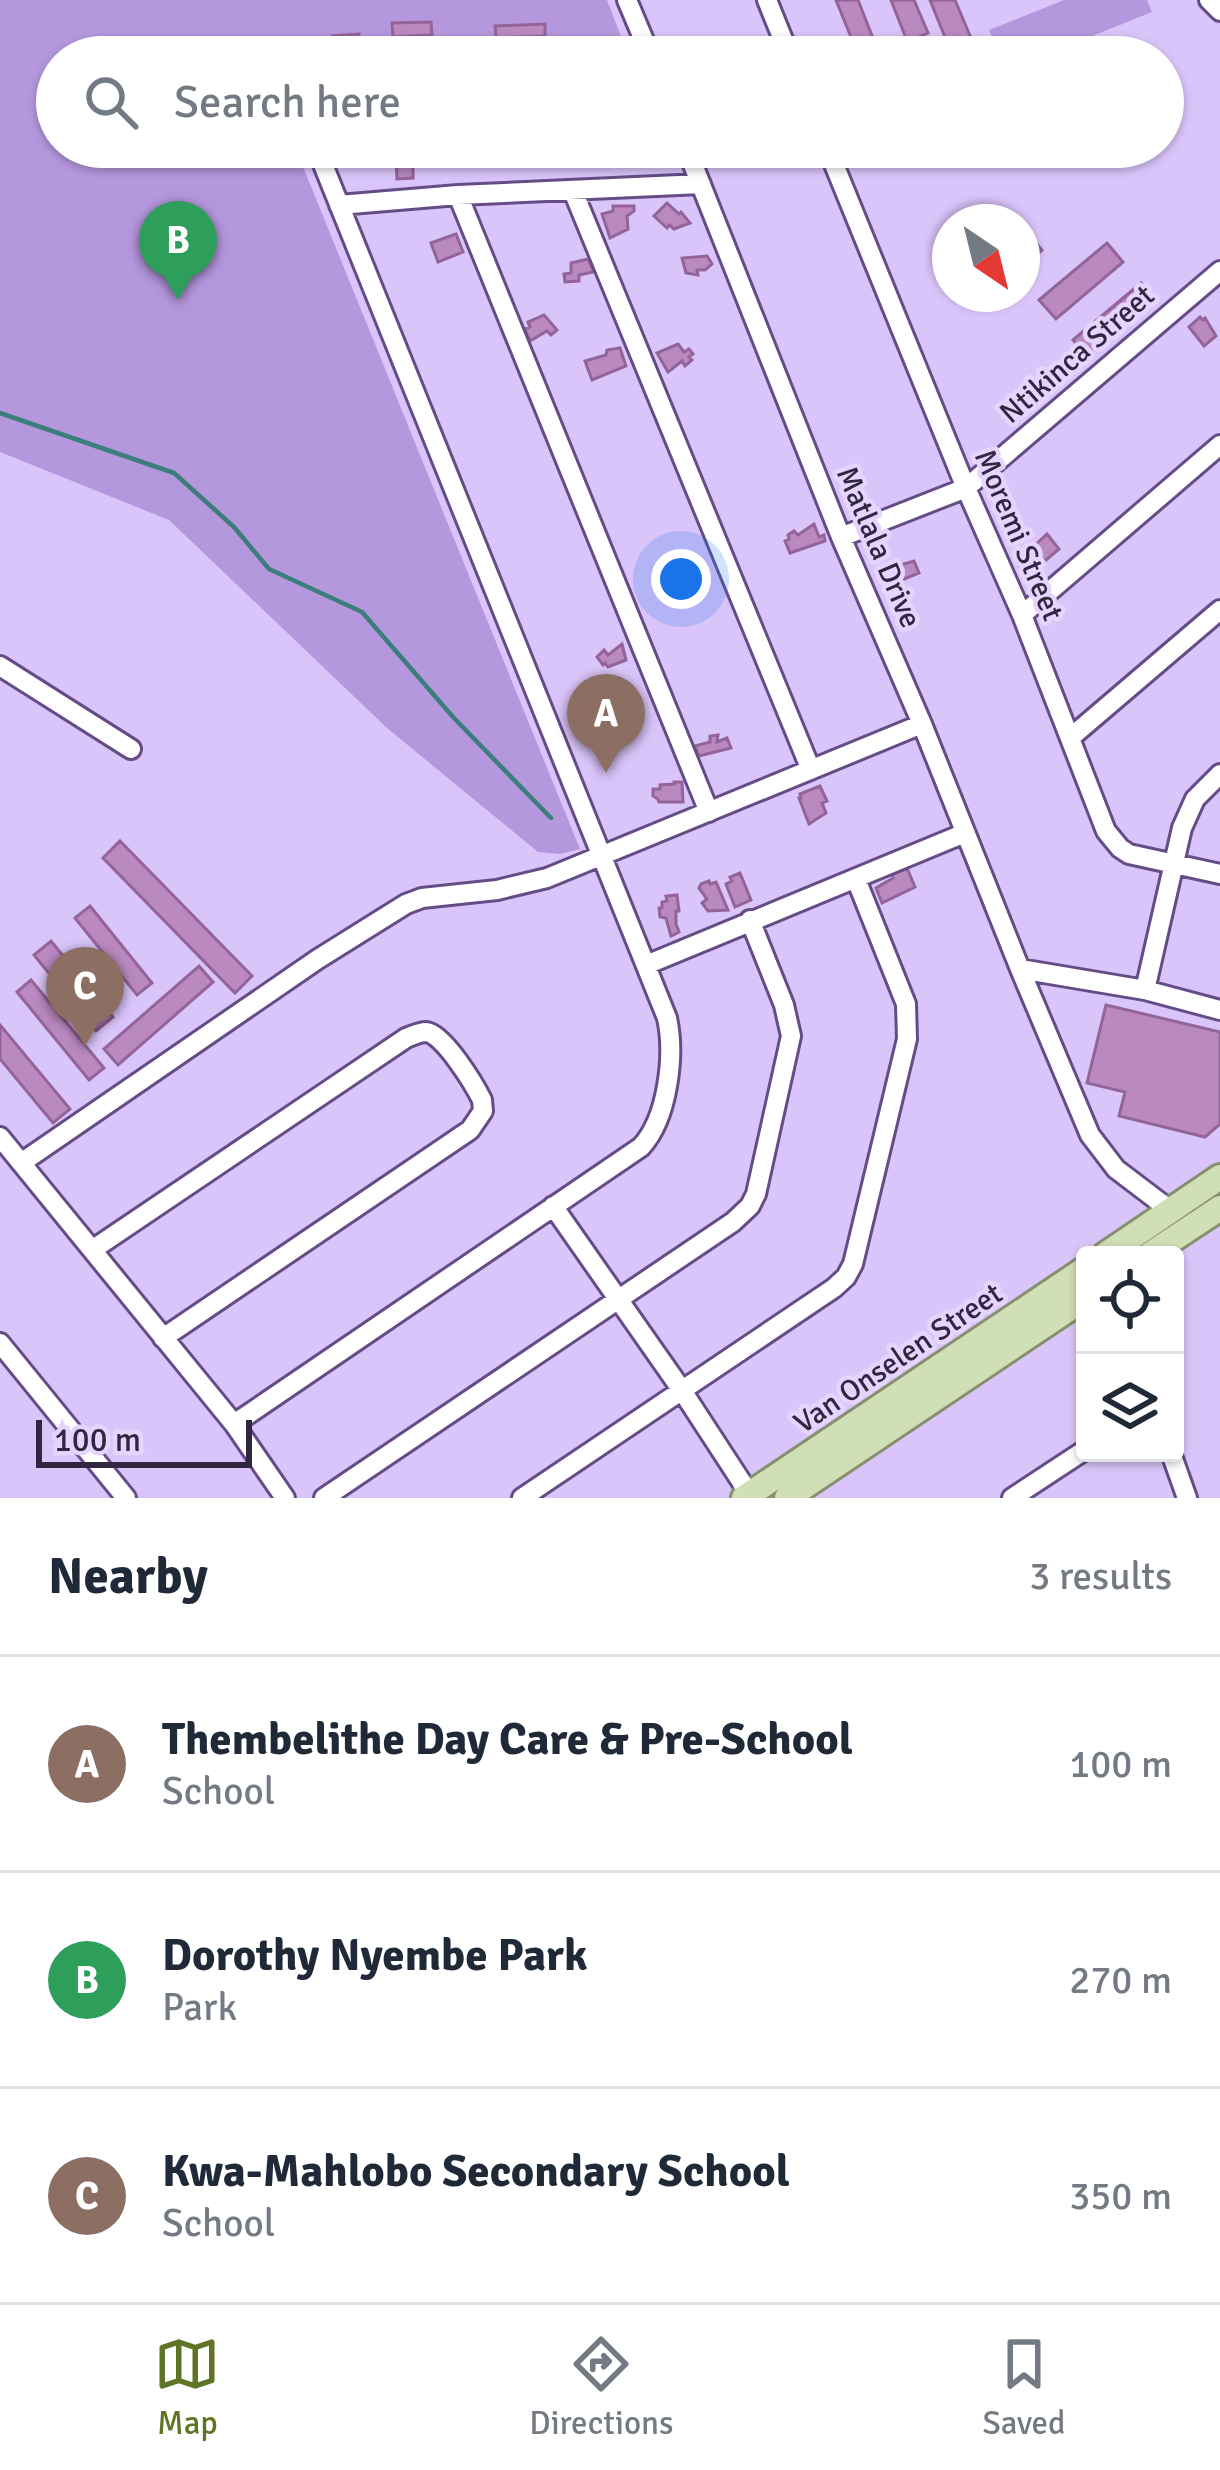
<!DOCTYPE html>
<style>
:root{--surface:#fff;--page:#f2f2f3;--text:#1f2937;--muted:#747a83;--line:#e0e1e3;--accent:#5f7425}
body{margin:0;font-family:Signika,sans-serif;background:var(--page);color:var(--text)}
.controls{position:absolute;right:36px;bottom:36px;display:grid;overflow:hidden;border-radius:12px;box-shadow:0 3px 9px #0004}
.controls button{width:108px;height:108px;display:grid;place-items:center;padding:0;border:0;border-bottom:3px solid var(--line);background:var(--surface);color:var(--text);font:60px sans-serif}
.compass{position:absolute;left:932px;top:204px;width:108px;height:108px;border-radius:50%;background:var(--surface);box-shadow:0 3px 9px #0004;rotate:145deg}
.scale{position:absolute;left:36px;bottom:30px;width:216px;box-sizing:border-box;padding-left:12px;border:6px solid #312640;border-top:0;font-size:33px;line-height:42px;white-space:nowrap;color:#312640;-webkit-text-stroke:9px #e5d5fe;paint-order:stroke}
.you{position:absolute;left:681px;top:579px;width:42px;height:42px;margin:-30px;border:9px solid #fff;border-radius:50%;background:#1a73e8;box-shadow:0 0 0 18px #1a73e833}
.badge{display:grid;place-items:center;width:78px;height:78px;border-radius:50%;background:var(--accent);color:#fff;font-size:39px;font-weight:700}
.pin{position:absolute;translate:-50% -99px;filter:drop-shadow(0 3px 6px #0008)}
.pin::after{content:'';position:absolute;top:63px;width:42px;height:36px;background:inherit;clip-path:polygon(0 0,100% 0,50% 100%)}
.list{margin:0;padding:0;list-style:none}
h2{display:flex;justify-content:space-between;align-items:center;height:156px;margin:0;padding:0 48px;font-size:51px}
h2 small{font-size:39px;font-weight:400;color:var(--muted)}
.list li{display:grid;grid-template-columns:78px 1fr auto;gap:36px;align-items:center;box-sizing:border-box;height:216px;padding:0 48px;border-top:3px solid var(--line)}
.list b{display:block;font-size:45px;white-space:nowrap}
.list p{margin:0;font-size:39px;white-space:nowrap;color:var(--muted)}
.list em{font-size:39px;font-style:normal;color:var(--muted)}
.icon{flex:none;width:66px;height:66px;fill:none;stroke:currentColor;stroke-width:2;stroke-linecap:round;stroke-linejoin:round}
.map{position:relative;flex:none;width:1220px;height:1498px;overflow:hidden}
.search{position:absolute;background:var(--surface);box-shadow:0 3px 9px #0004;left:36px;right:36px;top:36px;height:132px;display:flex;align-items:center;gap:30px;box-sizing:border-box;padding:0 42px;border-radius:66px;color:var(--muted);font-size:45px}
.sheet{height:804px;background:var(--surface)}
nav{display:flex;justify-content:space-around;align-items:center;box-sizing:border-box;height:168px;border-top:3px solid var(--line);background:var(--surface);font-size:33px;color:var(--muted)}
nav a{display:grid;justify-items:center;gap:6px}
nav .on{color:var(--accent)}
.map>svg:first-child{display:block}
.green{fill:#b597de}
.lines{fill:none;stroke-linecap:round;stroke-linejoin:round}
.stream{stroke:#3c7e7c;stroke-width:4.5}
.building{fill:#ba89c0;stroke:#936499;stroke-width:3}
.minor-casing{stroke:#664c87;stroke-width:24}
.major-casing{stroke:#86906e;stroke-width:30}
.minor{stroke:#fff;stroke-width:18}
.major{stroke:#d1dfb6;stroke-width:24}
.labels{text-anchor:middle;stroke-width:9;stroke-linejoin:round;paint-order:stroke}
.street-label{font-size:30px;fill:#312640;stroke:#e5d5fe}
</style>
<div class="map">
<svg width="1220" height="1498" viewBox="0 0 1220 1498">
<rect width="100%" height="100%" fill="#dac5fa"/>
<path class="green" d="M0,0H607L624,44L454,57H57V147H295L580,849L560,854L538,852L387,728L169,520L0,452Z
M1064,0H1147L1152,12L1040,57H1000L989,30Z"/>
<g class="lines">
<path class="stream" d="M0,413L174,473L234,527L269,569L362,612L453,717L551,818"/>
</g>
<path class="building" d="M836,0H858L878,51L859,57Z
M891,0H914L928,33L909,41L915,57H876L875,54L907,41Z
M930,0H955L976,50L953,57Z
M431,22L432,35L393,37L392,23Z
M545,24V36L496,38L495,26Z
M359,34L361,52L334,54L332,36Z
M413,153V178L397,179L396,159L399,158V154Z
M667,203L679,214L681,212L690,223L674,229L669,225L667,228L654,216Z
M613,206H634V211L627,216L628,229L610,238L602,214L613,211Z
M1027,232L1042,250L1022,268V236Z
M456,234L463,252L438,262L431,243Z
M1107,243L1123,262L1056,319L1039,300Z
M707,256L712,264L705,270H697L698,275L686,273L682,258Z
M588,259L594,272L579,275V281L565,282L564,274L571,273V263Z
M1141,283L1154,299L1087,356L1073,340Z
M544,315L557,330L551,335L547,331L530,341L525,329L530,327L528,322Z
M1200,317L1203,320L1205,318L1216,336L1204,346L1189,327Z
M678,344L684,352L689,349L693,354L689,357L692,360L685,366L682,361L668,372L657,353Z
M620,348L626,366L592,380L585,361L606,355L607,350Z
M814,524L819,537L824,535L825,541L790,553L785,541L789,539L788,535L794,531L798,535Z
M1047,534L1059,549L1027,576L1017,562Z
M914,561L919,573L890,585L887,575L892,573L890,568Z
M622,644L626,660L608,667L605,663L603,665L597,657L604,650L608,655Z
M718,735L717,742L727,738L731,748L699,756L695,746L710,742V736Z
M674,782H682L683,802H659L658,799L653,796V789H660V785L674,784Z
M820,786L827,801L822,803L826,813L809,824L799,798H801L800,794Z
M120,841L252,976L235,993L103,858Z
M907,868L915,887L882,903L876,888L893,878L892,874Z
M740,873L751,900L735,907L726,884L732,881L730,877Z
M709,881L710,884L716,882L728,910L708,911L702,903L707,899L699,888L701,884Z
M677,895L679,911H676V924L679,932L671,936L666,918L660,917L659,908H662V902L667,901L666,896Z
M90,906L152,983L137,995L75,918Z
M51,941L113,1017L96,1031L34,955Z
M199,966L213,982L118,1065L104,1049Z
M31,980L104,1068L89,1080L17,992Z
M1106,1005L1220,1032V1124L1205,1137L1119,1116L1125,1092L1087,1083Z
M0,1025L70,1109L53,1123L0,1059Z"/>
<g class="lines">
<defs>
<path id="minor" d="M627,0L651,57
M767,0L790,57
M1209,0L1220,11
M686,147L841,537L922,724L1020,969L1090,1135L1116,1169L1170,1210
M827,147L966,488L1022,615L1106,831L1120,848L1129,854L1220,874
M573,191L811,770
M458,195L709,812
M339,205L458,195L701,184
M841,537L966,488L1220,271
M1022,615L1220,445
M0,666L131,749
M1070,738L1220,610
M646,965L965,833
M1020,969L1145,990L1220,1010
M1145,990L1182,828L1195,799L1220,774
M0,1137L234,1424L285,1498
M21,1163L318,959L406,904L422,898L497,890L547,878L922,724
M553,1206L681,1389L752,1498
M92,1250L406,1038C412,1036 419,1032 426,1032C443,1033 474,1084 482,1100L483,1111L470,1130L163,1338
M0,1343L126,1498
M234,1424L641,1147C668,1118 675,1055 667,1018L316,147
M1171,1453L1187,1498
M324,1498L733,1222L750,1206L756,1194L791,1036L784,1005L750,920
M522,1498L834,1288L846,1277L853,1264L907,1039L906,1004L856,879
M1012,1498L1085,1450"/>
<path id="major" d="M1105,1255L1220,1177
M1149,1255L1220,1208
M744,1498L1085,1269
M787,1498L1085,1298"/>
</defs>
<use href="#minor" class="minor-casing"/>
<use href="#major" class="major-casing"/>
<use href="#minor" class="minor"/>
<use href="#major" class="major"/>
</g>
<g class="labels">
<g class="street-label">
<text transform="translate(1077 354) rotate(-41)" y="10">Ntikinca Street</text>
<text transform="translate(1019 535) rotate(67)" y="10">Moremi Street</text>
<text transform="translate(879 547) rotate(67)" y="10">Matlala Drive</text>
<text transform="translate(898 1358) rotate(-34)" y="10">Van Onselen Street</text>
</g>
</g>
</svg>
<div class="controls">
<button><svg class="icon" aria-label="locate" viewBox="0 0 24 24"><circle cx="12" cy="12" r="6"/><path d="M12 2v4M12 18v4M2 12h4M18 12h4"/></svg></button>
<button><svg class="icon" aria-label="layers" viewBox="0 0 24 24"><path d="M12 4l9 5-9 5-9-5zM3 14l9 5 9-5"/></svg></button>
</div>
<svg class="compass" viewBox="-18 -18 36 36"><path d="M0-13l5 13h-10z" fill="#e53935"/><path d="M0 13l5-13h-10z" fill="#747a83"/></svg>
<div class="scale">100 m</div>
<div class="you"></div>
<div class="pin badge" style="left:606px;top:773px;background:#8d6e63">A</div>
<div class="pin badge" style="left:178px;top:300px;background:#2e9e5b">B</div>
<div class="pin badge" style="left:85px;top:1046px;background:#8d6e63">C</div>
<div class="search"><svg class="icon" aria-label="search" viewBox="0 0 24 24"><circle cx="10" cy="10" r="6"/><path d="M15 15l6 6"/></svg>Search here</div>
</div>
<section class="sheet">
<h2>Nearby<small>3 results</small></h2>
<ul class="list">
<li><span class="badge" style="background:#8d6e63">A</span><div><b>Thembelithe Day Care &amp; Pre-School</b><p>School</p></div><em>100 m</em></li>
<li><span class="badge" style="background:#2e9e5b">B</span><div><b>Dorothy Nyembe Park</b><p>Park</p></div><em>270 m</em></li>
<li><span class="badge" style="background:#8d6e63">C</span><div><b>Kwa-Mahlobo Secondary School</b><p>School</p></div><em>350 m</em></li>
</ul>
</section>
<nav>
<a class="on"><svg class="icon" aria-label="map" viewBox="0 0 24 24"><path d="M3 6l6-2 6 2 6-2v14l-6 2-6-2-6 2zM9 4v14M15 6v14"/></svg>Map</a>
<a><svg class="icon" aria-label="directions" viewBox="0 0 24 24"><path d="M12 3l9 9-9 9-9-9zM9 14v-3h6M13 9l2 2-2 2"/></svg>Directions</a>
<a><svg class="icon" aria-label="saved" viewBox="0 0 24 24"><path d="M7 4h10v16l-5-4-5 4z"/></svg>Saved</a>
</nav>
